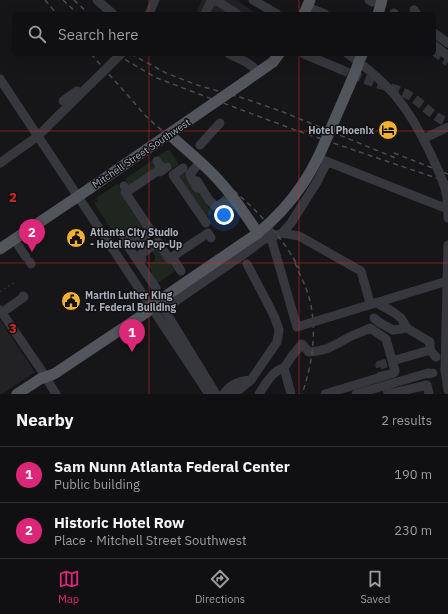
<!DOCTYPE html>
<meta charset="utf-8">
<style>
:root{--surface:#101012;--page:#19191b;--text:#f1f3f6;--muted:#9c9d9f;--line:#303032;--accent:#db2777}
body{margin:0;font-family:"IBM Plex Sans",sans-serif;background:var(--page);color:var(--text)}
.you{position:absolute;left:224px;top:215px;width:14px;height:14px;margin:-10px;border:3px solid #fff;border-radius:50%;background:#1a73e8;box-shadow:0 0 0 6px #1a73e833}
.badge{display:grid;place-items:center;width:26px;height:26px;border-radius:50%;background:var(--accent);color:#fff;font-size:13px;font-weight:700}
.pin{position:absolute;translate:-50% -33px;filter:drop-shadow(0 1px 2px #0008)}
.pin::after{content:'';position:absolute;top:21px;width:14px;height:12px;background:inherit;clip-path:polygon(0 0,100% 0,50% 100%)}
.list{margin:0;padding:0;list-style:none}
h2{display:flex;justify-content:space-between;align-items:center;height:52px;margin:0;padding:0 16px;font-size:17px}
h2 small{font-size:13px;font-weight:400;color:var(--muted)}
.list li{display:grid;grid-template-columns:26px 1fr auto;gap:12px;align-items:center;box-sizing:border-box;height:56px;padding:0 16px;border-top:1px solid var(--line)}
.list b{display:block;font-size:15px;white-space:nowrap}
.list p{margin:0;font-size:13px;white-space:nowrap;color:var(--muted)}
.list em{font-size:13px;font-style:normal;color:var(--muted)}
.icon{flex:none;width:22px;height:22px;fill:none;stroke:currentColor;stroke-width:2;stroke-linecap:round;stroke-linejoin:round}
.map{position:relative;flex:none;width:448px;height:394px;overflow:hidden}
.search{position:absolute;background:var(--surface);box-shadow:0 4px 16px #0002;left:12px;right:12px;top:12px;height:44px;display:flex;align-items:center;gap:10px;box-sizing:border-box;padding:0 14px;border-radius:6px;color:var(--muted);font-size:15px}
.sheet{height:164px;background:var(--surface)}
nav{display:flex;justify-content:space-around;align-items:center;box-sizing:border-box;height:56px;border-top:1px solid var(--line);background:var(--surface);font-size:11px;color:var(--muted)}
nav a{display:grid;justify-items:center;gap:2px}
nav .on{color:var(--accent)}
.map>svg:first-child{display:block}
.built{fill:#222225}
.green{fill:#1e261f}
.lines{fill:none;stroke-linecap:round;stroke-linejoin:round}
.minor-tunnel{stroke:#333438;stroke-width:9;stroke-dasharray:9 4.5;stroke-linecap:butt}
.path{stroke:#3d3f44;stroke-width:1;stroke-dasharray:2 3;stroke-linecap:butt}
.minor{stroke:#37383d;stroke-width:9}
.major{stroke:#53555c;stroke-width:11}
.rail{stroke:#4a4c52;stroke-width:1.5;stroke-dasharray:5 4;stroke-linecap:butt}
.minor-bridge{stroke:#37383d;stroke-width:9}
.major-bridge{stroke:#53555c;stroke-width:11}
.grid{fill:none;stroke:#d62828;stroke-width:1;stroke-opacity:0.55}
.labels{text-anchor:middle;stroke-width:3;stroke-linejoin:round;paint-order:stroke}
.poi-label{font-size:10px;font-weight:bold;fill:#a8adb8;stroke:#111113;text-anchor:start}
.street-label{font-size:10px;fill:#a8adb8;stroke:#111113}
.grid-label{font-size:13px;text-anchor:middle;font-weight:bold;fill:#d62828;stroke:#111113;stroke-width:3;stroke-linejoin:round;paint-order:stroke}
</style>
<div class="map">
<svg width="448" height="394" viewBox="0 0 448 394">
<rect width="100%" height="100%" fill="#161618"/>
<path class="built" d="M202,0H236L257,14H196Z
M0,320L35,372L2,394H0Z"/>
<path class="green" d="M169,149L179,164L172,169L167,162L163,165L157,157Z
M153,160L158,168L130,186L125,179Z
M185,172L212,213L205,218L178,177Z
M117,184L149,231L131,241L124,231L116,237L94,203L98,201L96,198Z
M158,244L175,271L155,285L149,275L152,272L145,260C148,262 151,264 155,260V256L153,252L151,251Z"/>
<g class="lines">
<path class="minor-tunnel" d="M434,51L448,62
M340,69C352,74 363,79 375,83C388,87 401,90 412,97C421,103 438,121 448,122
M388,393L380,365L399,359"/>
<path class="path" d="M0,292L13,283L14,284"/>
<path class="minor" d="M97,0L113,14
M253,0L277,14
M369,0L372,2
M307,7L325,14
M414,10L417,14
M394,13V14
M149,14L155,0
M205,14L210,3L213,1H217L237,14
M434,33L448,43
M434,45L448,56
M229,54C240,59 251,63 259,73
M304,54L340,69
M348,54L359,62
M0,79L209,394
M63,101L77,91
M423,139L448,127
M200,145L220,123
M323,160L448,209
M157,161L163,170L167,167
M0,163L38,136L59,115
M183,168L173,175L206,223
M197,181L209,200L215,206H218L232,195
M124,186L128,191L159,170L160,172L163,170
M197,188L191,177L190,174L200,162
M128,191L125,192L151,231L140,239L139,237L131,242
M219,215L231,206
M282,233L299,236L361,271L370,303H377L393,312L401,318L407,328L430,342V350L436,357
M122,234L127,242L126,244L127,245
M18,245L26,257
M128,245H127L156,288
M172,257L208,233L211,238
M142,259L140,255L158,242L169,259L172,257L181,271
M30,262L31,264
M7,309L24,297L23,296
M0,310L40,368L56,394
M374,318L380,323L393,330L407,328
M399,359L430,350
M445,370L448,390
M216,394L164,309L247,252L263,240L282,233L291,223L317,182L326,164
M224,394C229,385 240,381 250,380
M234,394L251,380L277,342L279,330L275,318L267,302L247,264
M259,394C265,385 273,370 284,368
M291,394L284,368L292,356L302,344L309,352C325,351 331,347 344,340C352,335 362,332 370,328L386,339L395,371L394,373L325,394
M356,394L428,373L429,374L433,373
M389,394L427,385L429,394"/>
<path class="major" d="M304,14L310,0
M359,62L362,54
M243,83L273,62L279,54
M0,249L89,189
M17,394L40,379L54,374L147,312L151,306L258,233"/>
<path class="rail" d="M45,0L57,14
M63,0L78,14
M74,0L89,14
M91,54C104,69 117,83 130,98C136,104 141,112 148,118C199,166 266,205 299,268L291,254
M118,54L129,62L157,78L191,91L298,131L448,182
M131,54L166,73L197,85L246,99L283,112L398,159
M394,153L448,174
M295,263C299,273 305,284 308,294C318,326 313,363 302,394"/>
<path class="minor-bridge" d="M359,62C370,71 381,80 391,91C409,110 422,135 433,159C438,170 444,181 446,193C448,201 448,210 448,218
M59,115L121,54
M267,224L297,327L447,281
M445,370L446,327L448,245"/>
<path class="major-bridge" d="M378,14L382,0
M169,134C186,150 206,165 221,183C235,198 246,216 258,233C275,219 290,203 302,185C316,165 325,142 335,119C343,100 352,81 359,62
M89,189L243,83"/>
</g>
<path class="grid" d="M149,0V14M299,0V14M149,54V394M299,54V394M0,131H448M0,263H448"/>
<defs>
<symbol id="hotel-disc" viewBox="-11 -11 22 22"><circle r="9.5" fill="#f2b134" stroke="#111113"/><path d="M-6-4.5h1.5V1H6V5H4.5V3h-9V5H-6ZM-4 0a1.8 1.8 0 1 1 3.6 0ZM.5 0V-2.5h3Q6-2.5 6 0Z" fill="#111"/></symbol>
<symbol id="civic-disc" viewBox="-11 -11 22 22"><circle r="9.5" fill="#f2b134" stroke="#111113"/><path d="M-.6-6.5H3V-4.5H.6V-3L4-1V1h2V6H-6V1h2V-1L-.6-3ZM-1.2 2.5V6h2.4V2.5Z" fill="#111"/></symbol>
</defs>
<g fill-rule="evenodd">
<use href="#hotel-disc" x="377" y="119" width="22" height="22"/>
<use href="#civic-disc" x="65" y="227" width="22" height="22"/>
<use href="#civic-disc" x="60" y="290" width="22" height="22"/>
</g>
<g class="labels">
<g class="poi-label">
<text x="374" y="134" text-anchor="end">Hotel Phoenix</text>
<text x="90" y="236">Atlanta City Studio<tspan x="90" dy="12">- Hotel Row Pop-Up</tspan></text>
<text x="85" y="299">Martin Luther King<tspan x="85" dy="12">Jr. Federal Building</tspan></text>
</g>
<g class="street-label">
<text transform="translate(141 153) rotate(-34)" y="4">Mitchell Street Southwest</text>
</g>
</g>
<g class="grid-label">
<text x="13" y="202">2</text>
<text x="13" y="333">3</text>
</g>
</svg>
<div class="you"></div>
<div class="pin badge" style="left:132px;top:352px">1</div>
<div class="pin badge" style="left:32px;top:252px">2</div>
<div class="search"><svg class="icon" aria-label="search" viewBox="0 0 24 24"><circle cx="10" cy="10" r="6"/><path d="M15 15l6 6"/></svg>Search here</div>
</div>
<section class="sheet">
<h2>Nearby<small>2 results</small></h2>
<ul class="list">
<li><span class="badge">1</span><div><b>Sam Nunn Atlanta Federal Center</b><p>Public building</p></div><em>190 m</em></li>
<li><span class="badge">2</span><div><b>Historic Hotel Row</b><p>Place · Mitchell Street Southwest</p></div><em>230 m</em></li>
</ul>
</section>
<nav>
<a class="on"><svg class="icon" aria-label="map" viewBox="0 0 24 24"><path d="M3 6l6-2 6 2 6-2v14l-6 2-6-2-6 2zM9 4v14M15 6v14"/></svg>Map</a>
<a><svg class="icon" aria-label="directions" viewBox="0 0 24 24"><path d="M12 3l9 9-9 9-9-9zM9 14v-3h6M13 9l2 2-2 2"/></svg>Directions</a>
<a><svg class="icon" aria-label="saved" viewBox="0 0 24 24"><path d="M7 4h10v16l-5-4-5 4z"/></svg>Saved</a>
</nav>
